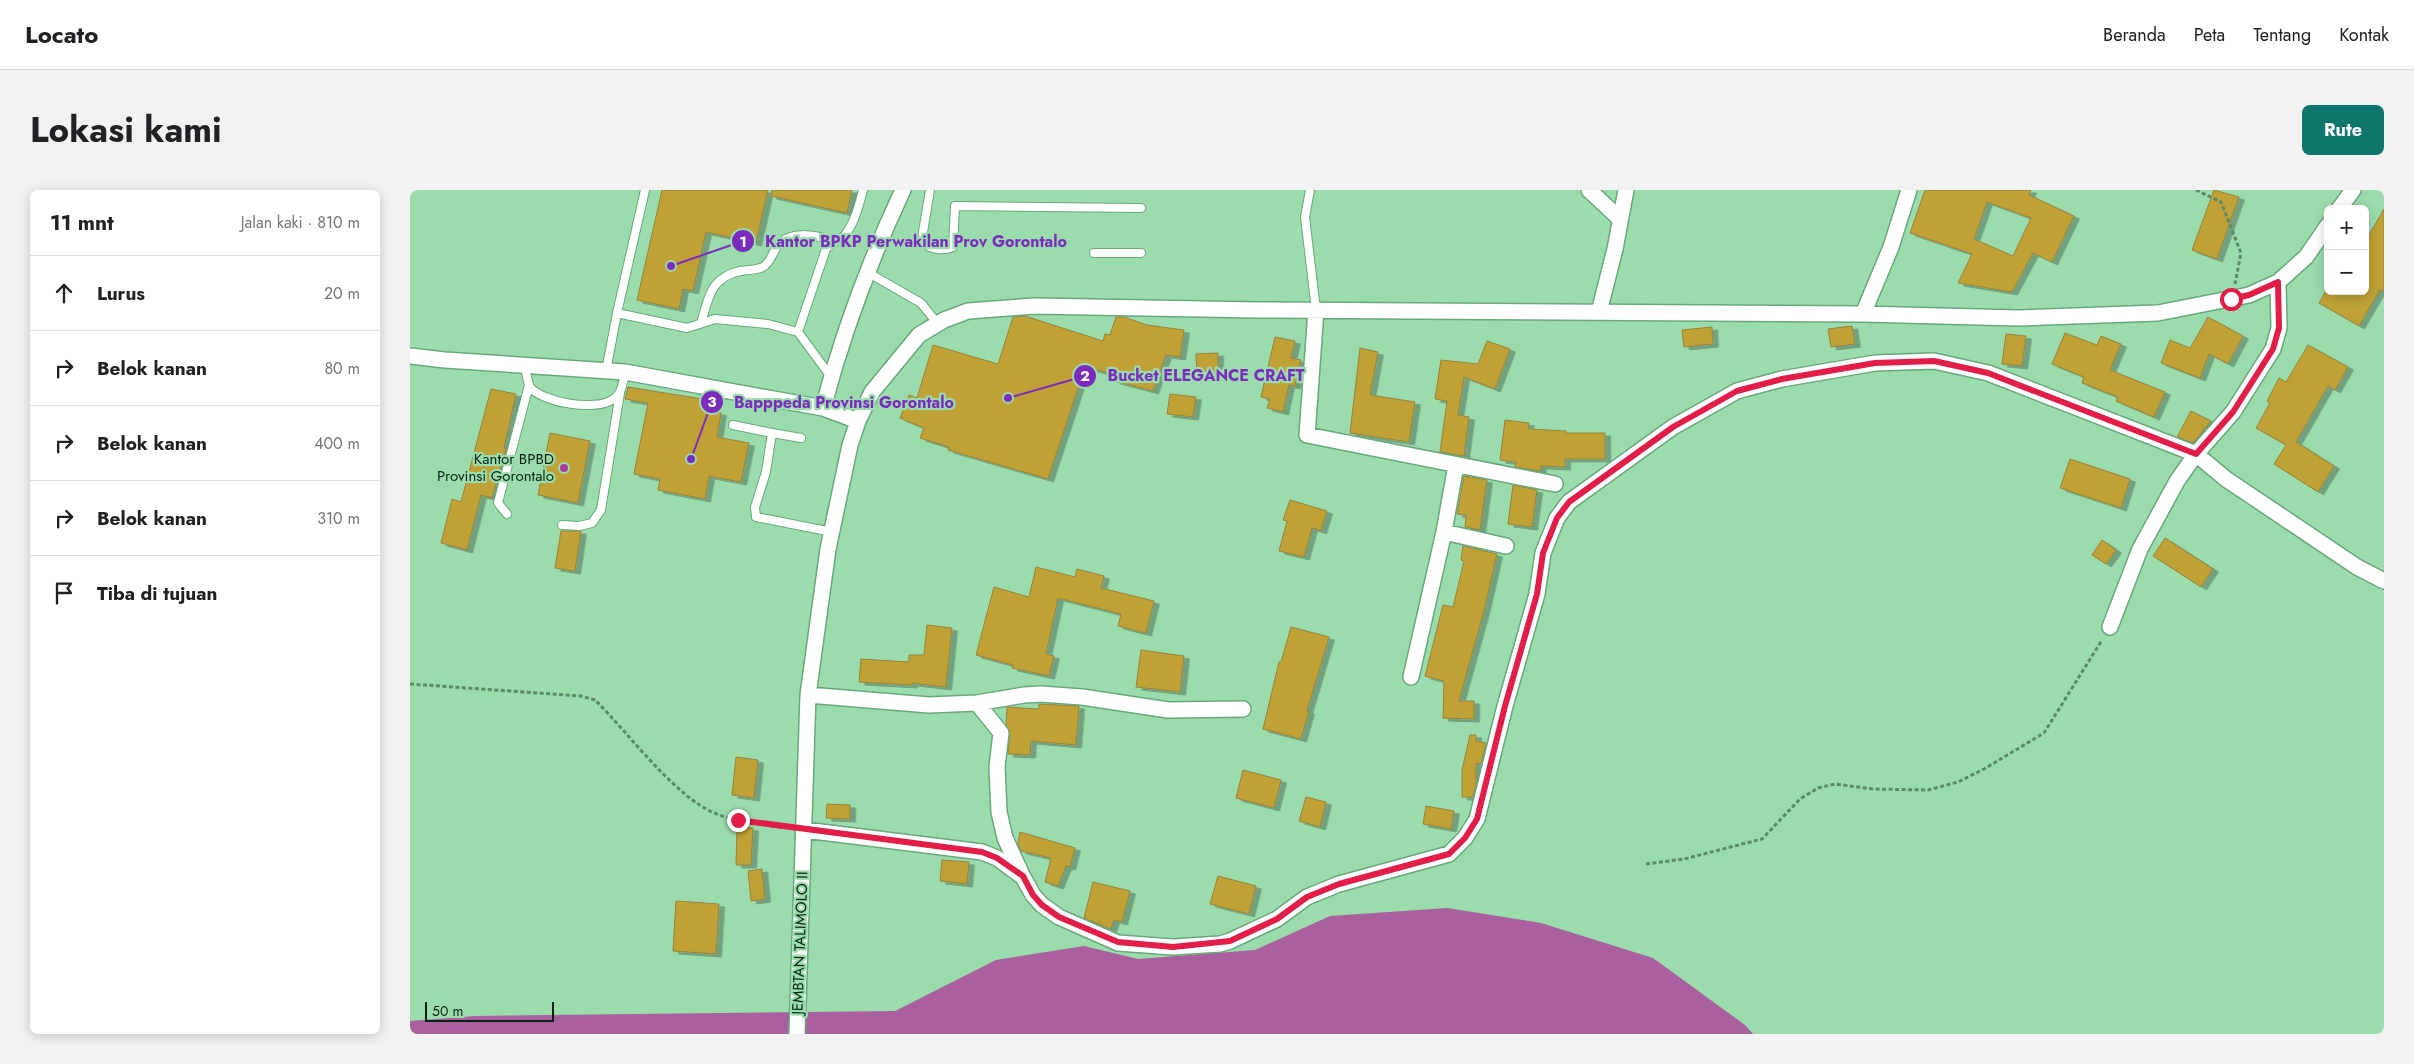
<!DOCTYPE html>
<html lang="id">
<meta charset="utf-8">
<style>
:root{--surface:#fff;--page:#f2f2f2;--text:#202124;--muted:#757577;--line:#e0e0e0;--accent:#0f766e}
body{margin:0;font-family:Jost,sans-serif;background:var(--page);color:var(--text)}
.controls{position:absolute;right:15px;top:15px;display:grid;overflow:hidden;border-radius:8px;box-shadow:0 2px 12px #0003}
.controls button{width:45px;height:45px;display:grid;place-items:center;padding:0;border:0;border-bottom:1px solid var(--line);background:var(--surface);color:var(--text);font:25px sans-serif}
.scale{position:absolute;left:15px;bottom:12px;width:129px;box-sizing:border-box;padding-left:5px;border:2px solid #092413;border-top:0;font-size:14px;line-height:18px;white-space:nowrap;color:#092413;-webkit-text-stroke:4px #9bdcad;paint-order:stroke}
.stop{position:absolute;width:15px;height:15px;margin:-11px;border:4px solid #e11d48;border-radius:50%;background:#fff}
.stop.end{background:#e11d48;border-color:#fff;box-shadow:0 1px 5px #0008}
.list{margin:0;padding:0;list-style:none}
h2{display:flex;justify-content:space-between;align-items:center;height:65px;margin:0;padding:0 20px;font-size:21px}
h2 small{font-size:16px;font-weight:400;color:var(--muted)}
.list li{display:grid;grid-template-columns:32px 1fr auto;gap:15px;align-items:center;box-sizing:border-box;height:75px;padding:0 20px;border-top:1px solid var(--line)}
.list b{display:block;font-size:19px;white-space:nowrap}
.list em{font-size:16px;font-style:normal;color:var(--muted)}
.icon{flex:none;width:28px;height:28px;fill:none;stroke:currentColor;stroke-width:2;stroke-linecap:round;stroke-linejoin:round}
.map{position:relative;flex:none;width:1974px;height:844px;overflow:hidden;border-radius:8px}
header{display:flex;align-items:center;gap:30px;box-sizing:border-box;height:70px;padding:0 25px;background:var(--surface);border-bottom:1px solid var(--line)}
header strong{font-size:24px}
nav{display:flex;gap:28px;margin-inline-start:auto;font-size:18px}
.intro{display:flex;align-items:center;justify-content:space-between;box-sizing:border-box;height:120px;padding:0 30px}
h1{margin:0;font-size:35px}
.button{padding:12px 22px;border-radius:8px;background:var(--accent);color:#fff;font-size:18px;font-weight:700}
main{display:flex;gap:30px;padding:0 30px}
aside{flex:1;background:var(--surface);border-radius:8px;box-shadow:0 2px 12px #0003}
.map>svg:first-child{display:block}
.water{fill:#aa5f9e}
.building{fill:#bfa135;stroke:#97823c;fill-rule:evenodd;filter:url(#shadow)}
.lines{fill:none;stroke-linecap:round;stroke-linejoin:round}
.service-casing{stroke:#69a87c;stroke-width:10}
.minor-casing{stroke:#69a87c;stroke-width:18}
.path{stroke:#5a8a69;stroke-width:3;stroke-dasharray:4 2.5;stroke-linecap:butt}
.service{stroke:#fff;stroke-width:8}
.minor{stroke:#fff;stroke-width:15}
.route{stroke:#e11d48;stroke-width:6}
.poi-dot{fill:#aa3e9d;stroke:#9bdcad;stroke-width:2}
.labels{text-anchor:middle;stroke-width:4.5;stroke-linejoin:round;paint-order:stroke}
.poi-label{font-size:15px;fill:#092413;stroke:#9bdcad;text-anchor:end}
.street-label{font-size:15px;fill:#092413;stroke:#9bdcad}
.leader{fill:none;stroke:#7b2cbf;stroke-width:2}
.callout-dot{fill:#7b2cbf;stroke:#9bdcad;stroke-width:2}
.mark-label{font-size:15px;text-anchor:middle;font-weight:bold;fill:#fff}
.callout-label{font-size:16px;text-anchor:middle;font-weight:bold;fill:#7b2cbf;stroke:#9bdcad;stroke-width:4.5;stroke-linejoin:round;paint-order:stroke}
</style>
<header>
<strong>Locato</strong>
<nav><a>Beranda</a><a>Peta</a><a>Tentang</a><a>Kontak</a></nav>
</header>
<div class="intro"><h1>Lokasi kami</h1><a class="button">Rute</a></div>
<main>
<aside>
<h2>11 mnt<small>Jalan kaki · 810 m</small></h2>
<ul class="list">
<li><svg class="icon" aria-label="ahead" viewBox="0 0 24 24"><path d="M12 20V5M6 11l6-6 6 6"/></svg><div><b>Lurus</b></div><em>20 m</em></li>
<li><svg class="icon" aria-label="right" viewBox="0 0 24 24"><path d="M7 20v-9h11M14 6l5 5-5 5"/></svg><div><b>Belok kanan</b></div><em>80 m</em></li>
<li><svg class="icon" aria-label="right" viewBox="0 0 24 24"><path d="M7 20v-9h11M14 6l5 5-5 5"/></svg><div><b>Belok kanan</b></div><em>400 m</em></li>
<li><svg class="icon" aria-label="right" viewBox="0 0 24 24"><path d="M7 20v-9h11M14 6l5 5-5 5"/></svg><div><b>Belok kanan</b></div><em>310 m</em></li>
<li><svg class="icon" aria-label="arrive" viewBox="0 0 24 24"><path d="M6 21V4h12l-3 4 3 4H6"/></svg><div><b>Tiba di tujuan</b></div></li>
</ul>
</aside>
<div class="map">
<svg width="1974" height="844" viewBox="0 0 1974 844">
<defs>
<filter id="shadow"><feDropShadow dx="5.5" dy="3" stdDeviation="0" flood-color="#0004"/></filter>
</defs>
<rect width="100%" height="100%" fill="#9bdcad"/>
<path class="water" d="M1037,718L1131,733L1243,768L1335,835L1343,844H0V831L65,826L485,821L586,770L674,756L728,769L845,760L920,726Z"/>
<path class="building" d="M252,0H358L346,53L296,42L283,101L273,99L269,119L227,110Z
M362,0H442L437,23L361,6Z
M1515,0H1621L1619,5L1664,26L1642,72L1623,63L1602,102L1548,93L1562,64L1500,43ZM1577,12L1621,28L1603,66L1564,49Z
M1804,0L1829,7L1807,69L1782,60Z
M1974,19V102L1970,100L1949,136L1909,113L1916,101H1955V52Z
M615,126L693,151L695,144L700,145L706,127H714L737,135L774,140L770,167L756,165L743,201L705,191L706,185L675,177L638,289L538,260L539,257L510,248L514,238L490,228L499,205L507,208L523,155L588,174L603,127Z
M1798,127L1833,146L1818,174L1799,164L1790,188L1751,173L1760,150L1780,158Z
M1442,136L1445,154L1421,157L1418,139Z
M1302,137L1303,154L1274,157L1272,140Z
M1655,143L1687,155L1691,146L1711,154L1700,180L1755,202L1744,227L1706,211L1708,207L1672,193L1674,187L1642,174Z
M1596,144L1616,146L1612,176L1592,174Z
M865,147L885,151L881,168L891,170L885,196L879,195L873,222L857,218L860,209L851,207Z
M1077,151L1100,159L1085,199L1054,187L1048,225L1059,227L1054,266L1030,262L1037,211L1025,209L1031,170L1068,174Z
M1898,155L1938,177L1925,200L1918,196L1886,252L1924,276L1908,302L1864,274L1876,255L1846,238L1860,213L1857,211L1869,188L1876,192Z
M950,158L968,162L960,205L1005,212L999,252L940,243Z
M808,163V187L787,188L786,164Z
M218,197L305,211L303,221L311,223L307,247L339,253L331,292L299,286L295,309L248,300L250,289L224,284L238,213L215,209Z
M81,199L106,204L94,258L96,259L82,308L71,305L57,360L31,353L42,309L51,312Z
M760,204L786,207L783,227L757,224Z
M1781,221L1801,231L1783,253L1767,247Z
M1095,230L1119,233L1118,239L1156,241V243H1195V269H1155V277L1131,276L1130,281L1105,277L1106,272L1090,270Z
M140,243L180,251L168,313L128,305Z
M1660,269L1720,289L1711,318L1650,298Z
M1054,286L1077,290L1070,340L1055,337L1056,325L1047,324Z
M1103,295L1127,300L1122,337L1098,334Z
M880,310L917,321L911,341L902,338L894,367L869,361L877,331L873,330Z
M151,341H171L165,381L145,378Z
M1755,348L1803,379L1791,397L1743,366Z
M1692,350L1706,360L1696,374L1682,365Z
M1053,356L1087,364L1075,417L1049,511H1064V529L1033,528L1034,491L1015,486L1033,415L1043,417L1054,371L1051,370Z
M626,377L665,387L667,379L694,386L691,398L744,411L736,443L708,436L711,424L648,408L636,464L644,466L639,486L602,478L603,475L566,465L584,397L619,407Z
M517,435L542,438L536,497L502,493V495L449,492L451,469L499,472V465H514Z
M881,437L919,447L897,521H899L891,549L853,539L869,472H871Z
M731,460L774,466L770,502L726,497Z
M629,514L669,516L666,555L621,551L620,565L598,564L600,544L596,534L597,517L629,519Z
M1060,545H1066V551L1076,553L1071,574L1066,573V595L1063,607H1052V580Z
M326,567L348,570L344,608L322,605Z
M833,580L871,590L864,618L826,608Z
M896,607L916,612L910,637L889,631Z
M417,614L440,615V629L416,628Z
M1016,616L1044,621L1041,639L1013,634Z
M327,637L343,638L341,675H326Z
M610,642L665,658L660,677L656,676L648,696L635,692L641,668L611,661L608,653Z
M532,670L559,672L557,694L530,691Z
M352,679L355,709L341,711L338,681Z
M808,686L846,696L839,724L800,714Z
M683,692L720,701L712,732L704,730L701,739L674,728Z
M266,711L309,714L306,764L263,761Z"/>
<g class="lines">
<defs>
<path id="service" d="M520,0L513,42L514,53C522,60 533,61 543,57L545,16L731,18
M900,0L895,27L906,120
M684,63H731
M457,82L511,113L528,134
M207,123L277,138L305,129L358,134L388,142
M291,133C299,107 300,88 330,81C336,80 347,80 353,77C359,74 362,65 366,58C378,39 406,45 423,51
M119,176L116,182C117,187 118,193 120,197C133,213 185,221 202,210C212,205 213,192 215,182
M196,181L207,123L235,0
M421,187L388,142L416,59C422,53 430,50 435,45C445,32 449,15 453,0
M323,235L362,243L356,282L345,317L346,327L422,342
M362,243L391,248
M97,324L88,313L119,195
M152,335L169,336L182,333L191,320L210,203"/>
<path id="minor" d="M1179,0L1210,29
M1929,19L1943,0
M906,120L897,245L1145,294
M1189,122L1205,59L1216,0
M1453,124L1481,57L1499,0
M0,166L35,170L215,182L413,218L448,231
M413,218C433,142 460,70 493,0
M1046,275L1034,342L1096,356
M1700,437L1730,359L1767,291L1786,264L1823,222L1863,159L1869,138L1868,92
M1001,487L1034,342
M398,505L519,515L567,513L614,505L631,504L672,507L758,520L833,519
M567,513L591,543L587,577L589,622L595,648L612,685
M395,640L572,662L587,668L613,687L623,705L632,715L649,727L708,753L763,757L810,754L820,751L867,729L897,707L929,694L1039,664L1055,648L1067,629L1095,516L1127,404L1133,363L1147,328L1159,312L1263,237L1327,201L1372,189L1465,173L1524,171L1578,183L1786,264L1816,289L1947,377L1974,391
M387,844L398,505L418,359L440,255L448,231L462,202L509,145L534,130L558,121L624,116L847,120L1453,124L1608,128L1748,123L1839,105L1868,92L1896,67L1918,35"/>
</defs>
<use href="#service" class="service-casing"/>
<use href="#minor" class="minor-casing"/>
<path class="path" d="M1786,0L1811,12L1831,63L1825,94
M0,494L171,506L185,510C218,542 266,609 307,624C329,633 355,635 378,638
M1236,674L1274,669L1352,649L1390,609L1408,598L1425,594L1463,599L1518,600L1548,592L1574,579L1634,543L1692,450"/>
<use href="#service" class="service"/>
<use href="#minor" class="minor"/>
</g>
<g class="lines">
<path class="route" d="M328,630L572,662L587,668L613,686L623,705L632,715L649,727L708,752L763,757L820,751L867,729L897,707L929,694L1039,664L1055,648L1067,629L1095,516L1127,404L1133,363L1147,328L1159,312L1263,237L1327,201L1372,189L1465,173L1524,171L1578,183L1786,264L1823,222L1863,159L1869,138L1868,92L1839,105L1821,109"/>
</g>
<circle class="poi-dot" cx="154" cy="278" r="5"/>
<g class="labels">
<g class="poi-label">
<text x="144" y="274">Kantor BPBD<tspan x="144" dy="17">Provinsi Gorontalo</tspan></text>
</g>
<g class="street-label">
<text transform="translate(390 753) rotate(-88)" y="5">JEMBTAN TALIMOLO II</text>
</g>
</g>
<path class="leader" d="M261 76L333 51M598 208L675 186M281 269L302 212"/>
<g class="callout-dot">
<circle cx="261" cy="76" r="5"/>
<circle cx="598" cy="208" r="5"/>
<circle cx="281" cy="269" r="5"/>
<circle cx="333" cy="51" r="12"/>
<circle cx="675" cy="186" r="12"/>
<circle cx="302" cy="212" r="12"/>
</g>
<g class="mark-label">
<text x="333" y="57">1</text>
<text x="675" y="191">2</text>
<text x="302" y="217">3</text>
</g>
<g class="callout-label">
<text x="506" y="57">Kantor BPKP Perwakilan Prov Gorontalo</text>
<text x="796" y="191">Bucket ELEGANCE CRAFT</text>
<text x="434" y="218">Bapppeda Provinsi Gorontalo</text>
</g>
</svg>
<div class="controls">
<button>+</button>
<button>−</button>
</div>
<div class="scale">50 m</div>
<div class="stop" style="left:1821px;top:109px"></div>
<div class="stop end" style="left:328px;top:630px"></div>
</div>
</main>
